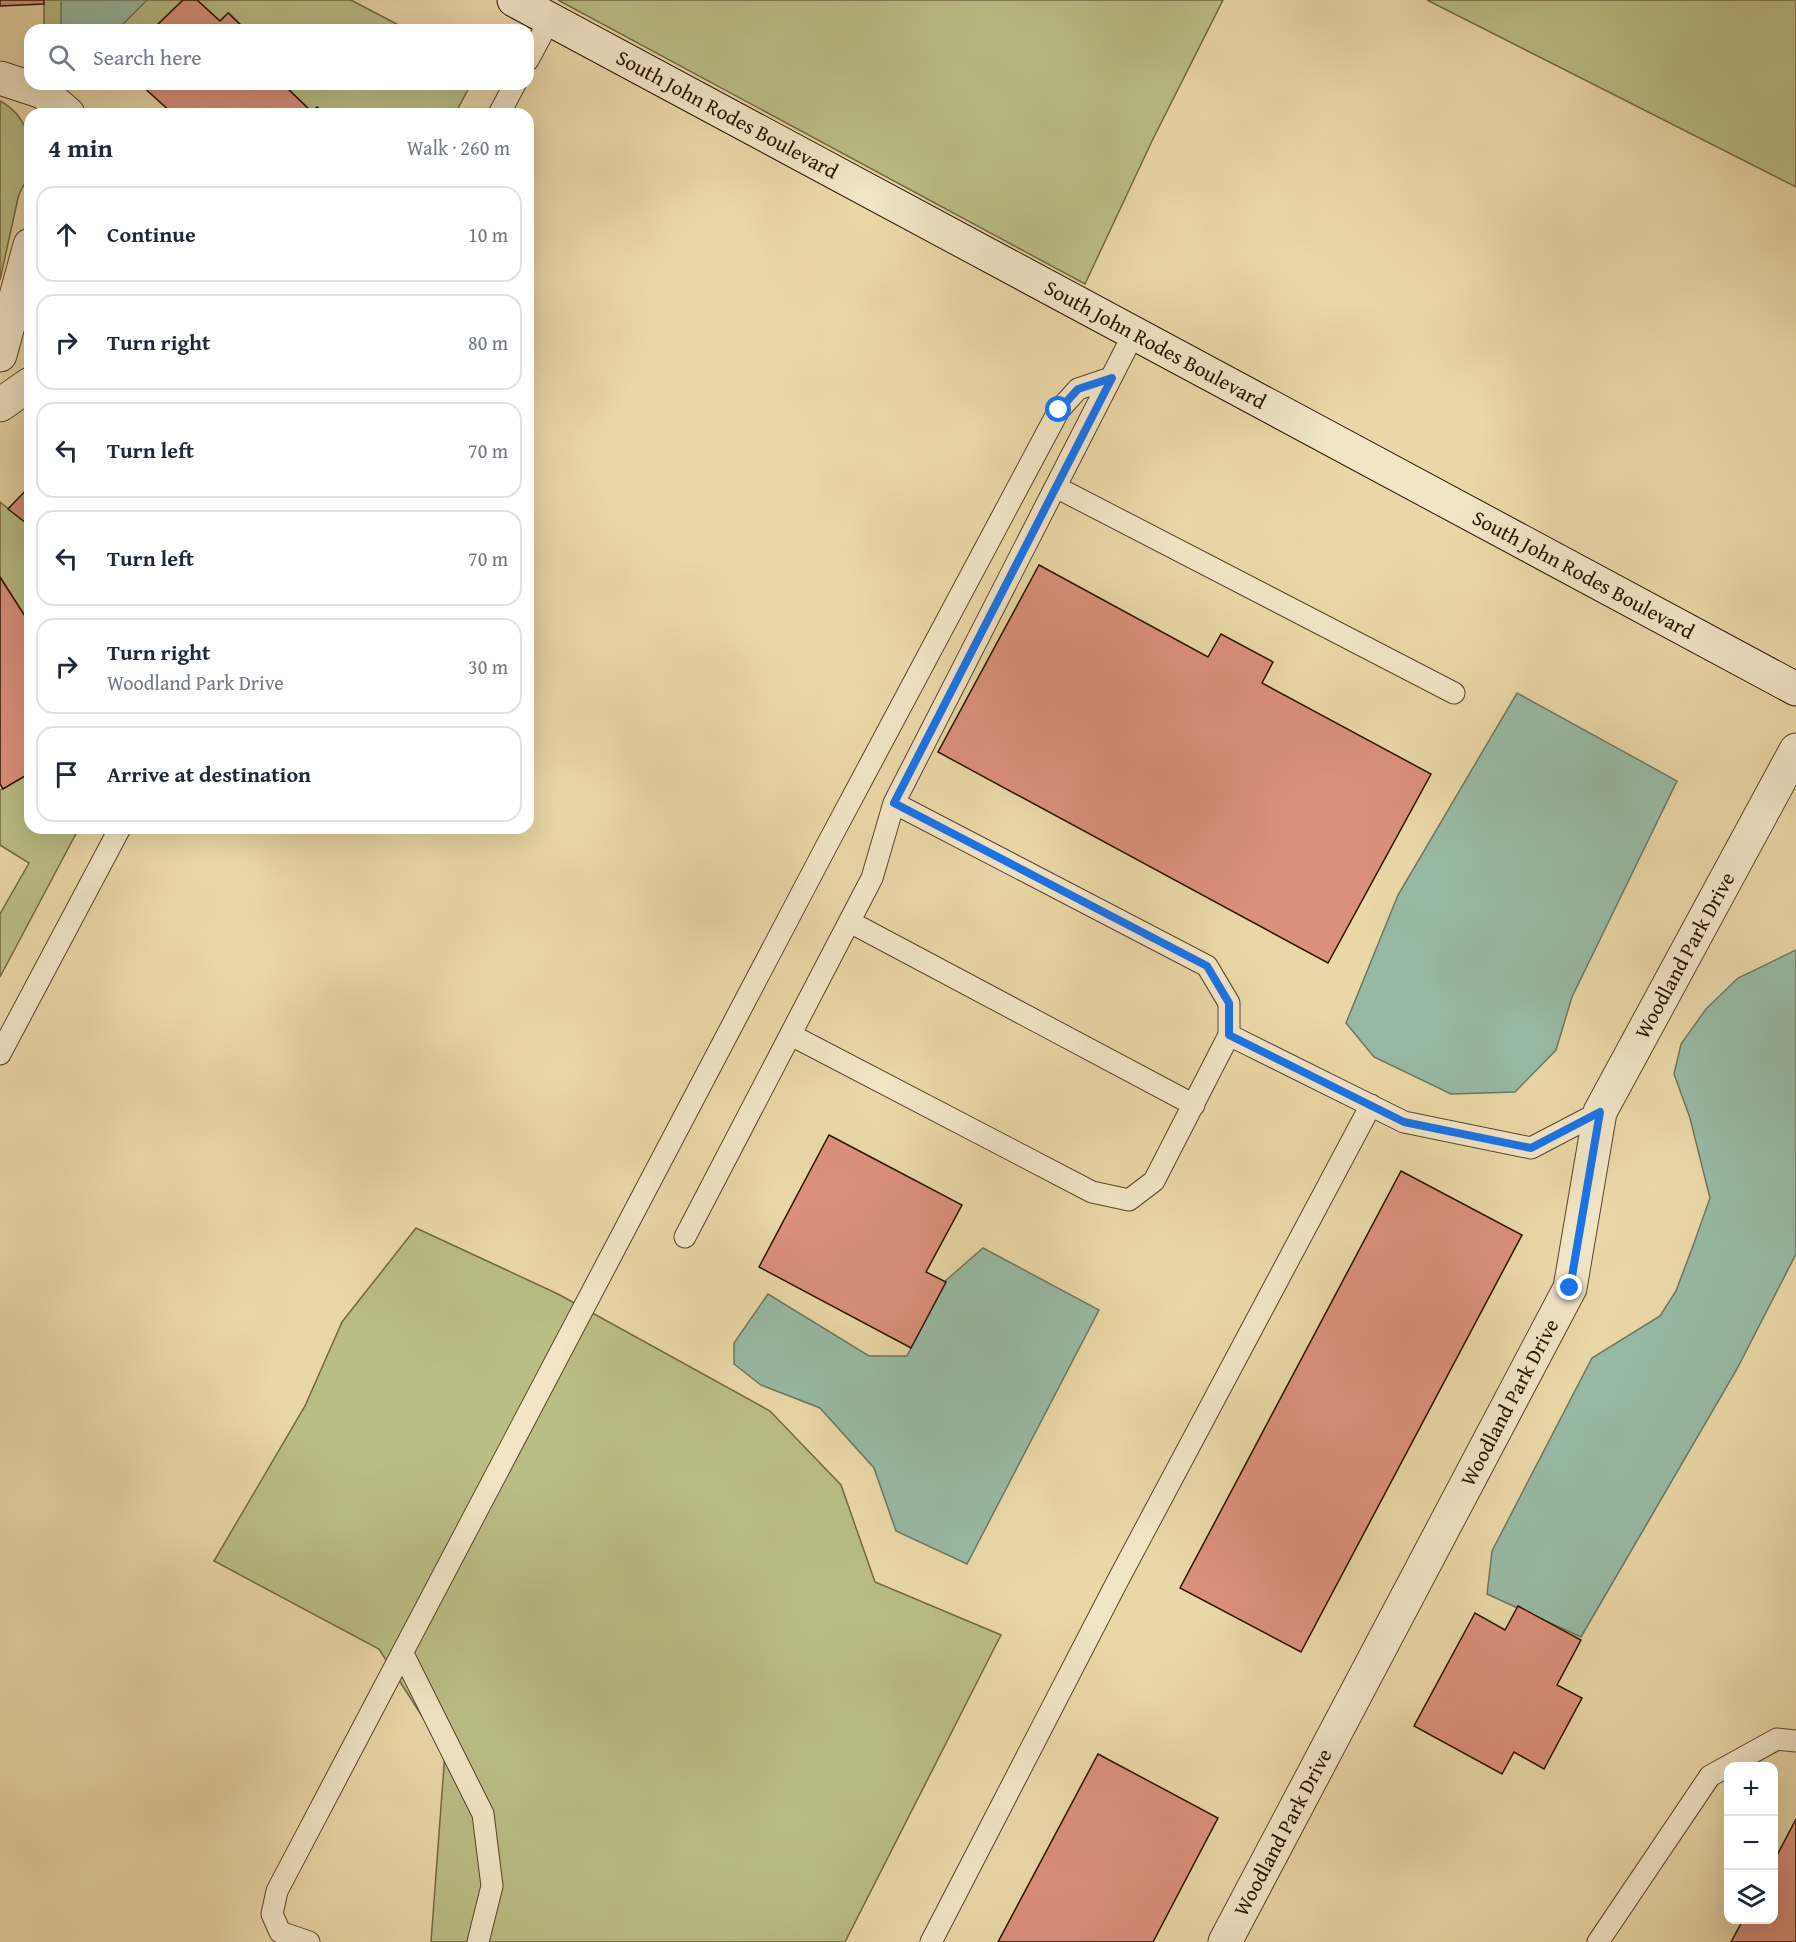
<!DOCTYPE html>
<meta charset="utf-8">
<style>
:root{--surface:#fff;--page:#f2f2f3;--text:#1f2937;--muted:#747a83;--line:#e0e1e3}
body{margin:0;font-family:"Gentium Book Plus",serif;background:var(--page);color:var(--text)}
.controls{position:absolute;right:18px;bottom:18px;display:grid;overflow:hidden;border-radius:12px;box-shadow:0 6px 24px #0002}
.controls button{width:54px;height:54px;display:grid;place-items:center;padding:0;border:0;border-bottom:2px solid var(--line);background:var(--surface);color:var(--text);font:30px sans-serif}
.stop{position:absolute;width:18px;height:18px;margin:-14px;border:4px solid #1a73e8;border-radius:50%;background:#fff}
.stop.end{background:#1a73e8;border-color:#fff;box-shadow:0 2px 6px #0008}
.list{margin:0;padding:0;list-style:none}
h2{display:flex;justify-content:space-between;align-items:center;height:78px;margin:0;padding:0 24px;font-size:26px}
h2 small{font-size:20px;font-weight:400;color:var(--muted)}
.list li{display:grid;grid-template-columns:39px 1fr auto;gap:18px;align-items:center;box-sizing:border-box;height:96px;margin:0 12px 12px;padding:0 12px;border:2px solid var(--line);border-radius:18px}
.list b{display:block;font-size:22px;white-space:nowrap}
.list p{margin:0;font-size:20px;white-space:nowrap;color:var(--muted)}
.list em{font-size:20px;font-style:normal;color:var(--muted)}
.icon{flex:none;width:33px;height:33px;fill:none;stroke:currentColor;stroke-width:2;stroke-linecap:round;stroke-linejoin:round}
.map{position:relative;flex:none;width:1796px;height:1942px;overflow:hidden}
.search{position:absolute;background:var(--surface);box-shadow:0 6px 24px #0002;left:24px;top:24px;width:510px;height:66px;display:flex;align-items:center;gap:15px;box-sizing:border-box;padding:0 21px;border-radius:18px;color:var(--muted);font-size:22px}
.panel{position:absolute;background:var(--surface);box-shadow:0 6px 24px #0002;left:24px;top:108px;width:510px;height:726px;border-radius:18px}
.map>svg:first-child{display:block}
.green{fill:#babd84;stroke:#726842;stroke-width:1.5}
.water{fill:#98baa5;stroke:#6c7763;stroke-width:1.5}
.building{fill:#db907c;stroke:#2a1301;stroke-width:1.5}
.lines{fill:none;stroke-linecap:round;stroke-linejoin:round}
.lane-casing{stroke:#5a442a;stroke-width:23}
.street-casing{stroke:#5a442a;stroke-width:35}
.secondary-casing{stroke:#2a1301;stroke-width:35}
.lane{stroke:#f1e5c6;stroke-width:21}
.street{stroke:#f1e5c6;stroke-width:33}
.secondary{stroke:#f1e5c6;stroke-width:33}
.route{stroke:#1a73e8;stroke-width:8}
.labels{text-anchor:middle;stroke-width:4.5;stroke-linejoin:round;paint-order:stroke}
.street-label{font-size:21px;fill:#2a1301;stroke:#f1e5c6}
</style>
<div class="map">
<svg width="1796" height="1942" viewBox="0 0 1796 1942">
<rect width="100%" height="100%" fill="#ead7a7"/>
<filter id="stains"><feTurbulence type="fractalNoise" baseFrequency=".00333" numOctaves="4"/><feColorMatrix values="0 0 0 0 .2 0 0 0 0 .09 0 0 0 0 .02 0 0 0 .5 -.17"/></filter>
<radialGradient id="worn" r=".72"><stop offset=".6" stop-color="#630" stop-opacity="0"/><stop offset="1" stop-color="#630" stop-opacity=".3"/></radialGradient>
<path class="green" d="M44,0H183L152,30H44Z
M197,0H351L408,30H246L229,13L220,21Z
M558,0H1223L1152,141L1085,284Z
M1427,0H1796V187Z
M289,84H471L455,114H325L317,107L312,112L287,88Z
M0,101C25,114 37,145 30,173C27,181 20,189 18,198C12,225 6,253 0,280Z
M0,502L30,526V624L0,577Z
M30,773V828H79L0,977V914L29,863L0,845V790Z
M416,1228L558,1294L770,1411L841,1485L875,1582L1001,1635L845,1942H431L445,1752L379,1649L214,1561L305,1406L342,1322Z"/>
<path class="water" d="M61,0H147L117,30H61Z
M1517,693L1677,781L1572,997L1556,1050L1515,1092L1451,1094L1374,1057L1346,1023L1398,895Z
M1796,950V1254L1737,1369L1581,1637L1487,1594L1492,1551L1592,1358L1660,1316L1676,1291L1693,1246L1710,1198L1690,1118L1674,1074L1681,1044L1706,1009L1738,978Z
M983,1248L1099,1310L967,1564L896,1531L874,1468L820,1408L761,1385L734,1364V1343L768,1294L869,1356H907L943,1283Z"/>
<path class="building" d="M0,0H44V4L0,6Z
M183,0H197L220,21L228,13L246,30H152Z
M140,84H289L287,88L312,112L317,107L325,114H173Z
M30,486V526L8,509Z
M1039,565L1208,657L1221,634L1273,662L1262,683L1431,774L1328,963L938,752Z
M0,577L30,624V773L3,789L0,784Z
M829,1135L962,1205L926,1272L946,1282L911,1348L759,1267Z
M1401,1171L1522,1235L1301,1652L1180,1588Z
M1518,1606L1581,1640L1557,1685L1582,1698L1544,1769L1514,1752L1502,1774L1414,1726L1475,1613L1505,1630Z
M1098,1754L1218,1818L1153,1942H998Z
M1796,1819V1942H1731L1743,1920H1774V1861Z"/>
<g class="lines">
<defs>
<path id="lane" d="M528,60L550,19
M499,114L515,84
M1056,487L1454,693
M850,922L1194,1105
M791,1035L1092,1192L1129,1200L1154,1181L1229,1035V1003L1207,966L894,803
M1229,1035L1404,1122L1531,1148L1600,1112
M0,1054L120,828
M685,1237L872,878L894,803L1134,333
M403,1654L483,1814L492,1886L478,1942
M309,1942L280,1932L272,1914L277,1891L827,845L1059,410L1078,389L1111,378
M931,1942L1117,1582L1371,1105
M1598,1942L1710,1776L1777,1739L1796,1741"/>
<g id="street">
<path d="M0,78L43,92L68,114"/>
<path d="M0,355L30,245"/>
<path d="M0,405L30,384"/>
<path id="s1" d="M1225,1942L1570,1288L1600,1112L1796,750"/>
</g>
<g id="secondary">
<path id="s2" d="M514,0L1796,689"/>
</g>
</defs>
<use href="#lane" class="lane-casing"/>
<use href="#street" class="street-casing"/>
<use href="#secondary" class="secondary-casing"/>
<use href="#lane" class="lane"/>
<use href="#street" class="street"/>
<use href="#secondary" class="secondary"/>
</g>
<g class="lines">
<path class="route" d="M1059,410L1078,389L1112,378L894,803L1207,966L1229,1003V1035L1404,1122L1531,1148L1600,1112L1570,1288"/>
</g>
<g class="labels">
<g class="street-label">
<text dy="7" stroke="none"><textPath href="#s2" startOffset="242">South John Rodes Boulevard</textPath></text>
<text dy="7" stroke="none"><textPath href="#s2" startOffset="728">South John Rodes Boulevard</textPath></text>
<text dy="7" stroke="none"><textPath href="#s2" startOffset="1214">South John Rodes Boulevard</textPath></text>
<text dy="7" stroke="none"><textPath href="#s1" startOffset="1096">Woodland Park Drive</textPath></text>
<text dy="7" stroke="none"><textPath href="#s1" startOffset="610">Woodland Park Drive</textPath></text>
<text dy="7" stroke="none"><textPath href="#s1" startOffset="124">Woodland Park Drive</textPath></text>
</g>
</g>
<rect width="100%" height="100%" filter="url(#stains)"/>
<rect width="100%" height="100%" fill="url(#worn)"/>
</svg>
<div class="controls">
<button>+</button>
<button>−</button>
<button><svg class="icon" aria-label="layers" viewBox="0 0 24 24"><path d="M12 4l9 5-9 5-9-5zM3 14l9 5 9-5"/></svg></button>
</div>
<div class="stop" style="left:1059px;top:410px"></div>
<div class="stop end" style="left:1570px;top:1288px"></div>
<div class="search"><svg class="icon" aria-label="search" viewBox="0 0 24 24"><circle cx="10" cy="10" r="6"/><path d="M15 15l6 6"/></svg>Search here</div>
<section class="panel">
<h2>4 min<small>Walk · 260 m</small></h2>
<ul class="list">
<li><svg class="icon" aria-label="ahead" viewBox="0 0 24 24"><path d="M12 20V5M6 11l6-6 6 6"/></svg><div><b>Continue</b></div><em>10 m</em></li>
<li><svg class="icon" aria-label="right" viewBox="0 0 24 24"><path d="M7 20v-9h11M14 6l5 5-5 5"/></svg><div><b>Turn right</b></div><em>80 m</em></li>
<li><svg class="icon" aria-label="left" viewBox="0 0 24 24"><path d="M17 20v-9H6M10 6l-5 5 5 5"/></svg><div><b>Turn left</b></div><em>70 m</em></li>
<li><svg class="icon" aria-label="left" viewBox="0 0 24 24"><path d="M17 20v-9H6M10 6l-5 5 5 5"/></svg><div><b>Turn left</b></div><em>70 m</em></li>
<li><svg class="icon" aria-label="right" viewBox="0 0 24 24"><path d="M7 20v-9h11M14 6l5 5-5 5"/></svg><div><b>Turn right</b><p>Woodland Park Drive</p></div><em>30 m</em></li>
<li><svg class="icon" aria-label="arrive" viewBox="0 0 24 24"><path d="M6 21V4h12l-3 4 3 4H6"/></svg><div><b>Arrive at destination</b></div></li>
</ul>
</section>
</div>
